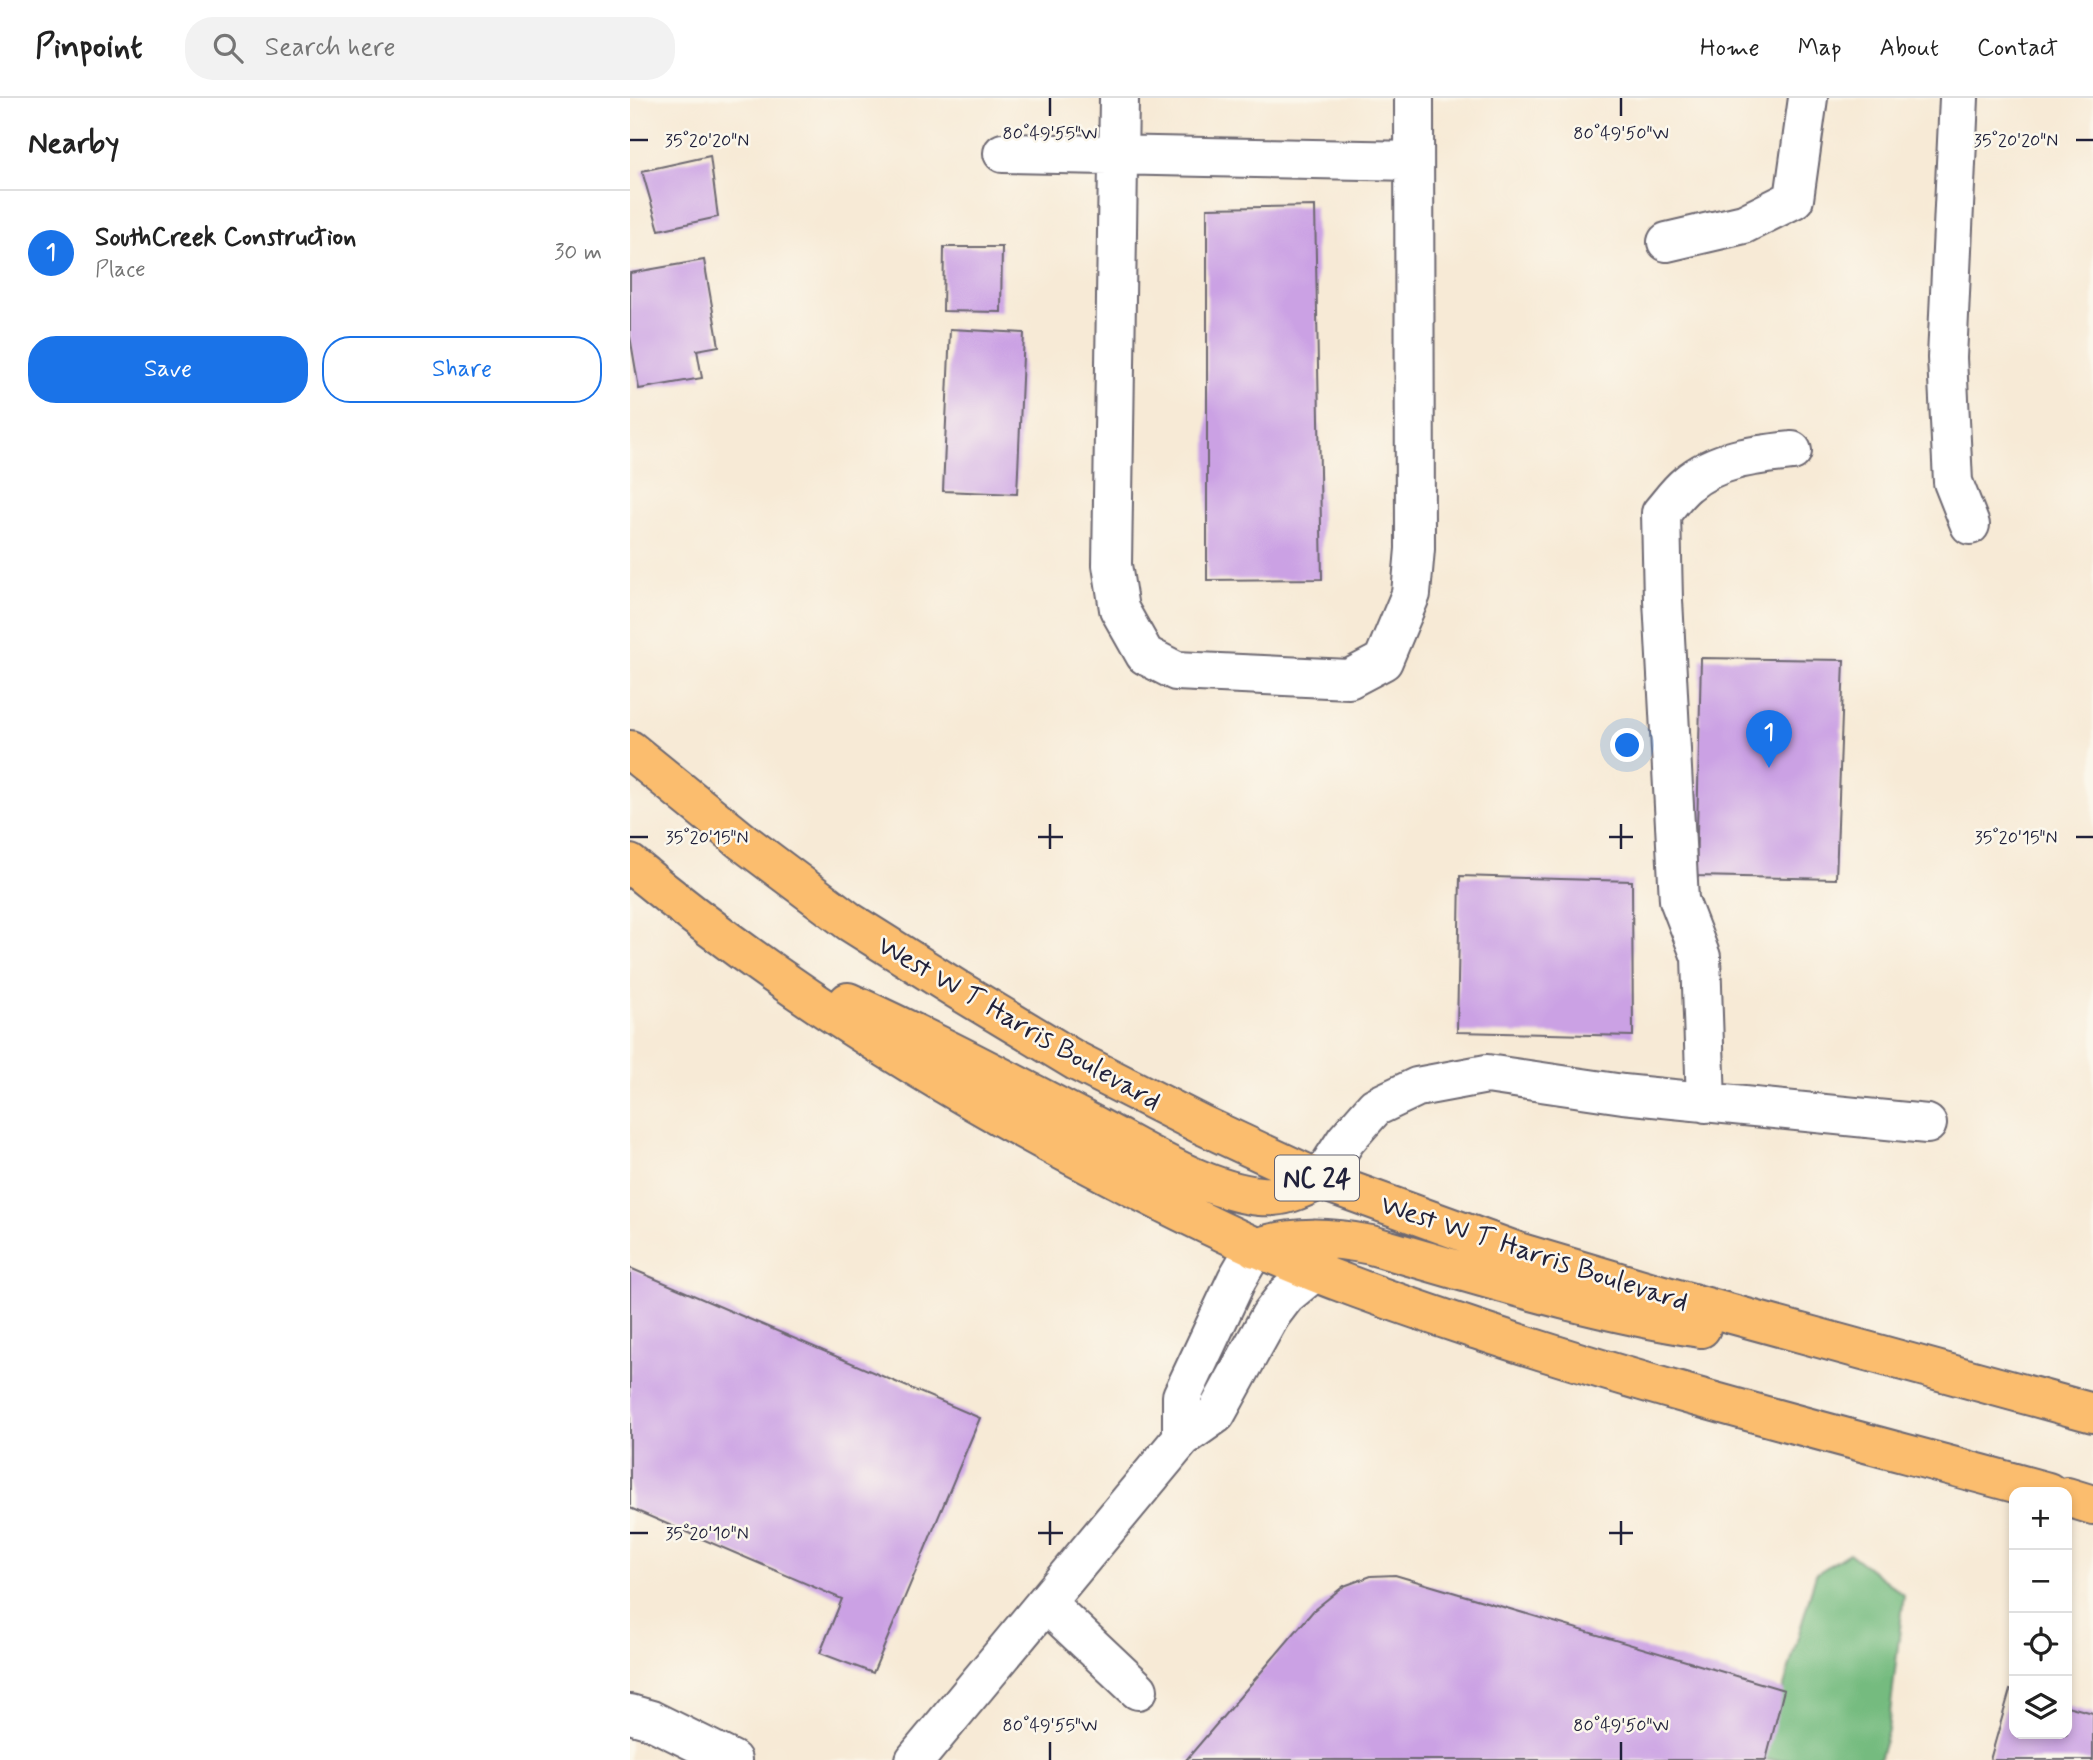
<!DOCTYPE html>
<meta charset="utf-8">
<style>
:root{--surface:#fff;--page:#f2f2f2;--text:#222;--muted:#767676;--line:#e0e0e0;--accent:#1a73e8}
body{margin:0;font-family:Mynerve,sans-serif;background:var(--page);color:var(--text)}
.controls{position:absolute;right:21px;bottom:21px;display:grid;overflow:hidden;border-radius:14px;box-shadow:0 4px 10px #0003}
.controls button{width:63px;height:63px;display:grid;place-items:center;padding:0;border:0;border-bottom:2px solid var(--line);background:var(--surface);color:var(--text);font:35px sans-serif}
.you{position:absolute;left:998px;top:648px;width:24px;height:24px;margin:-18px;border:5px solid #fff;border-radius:50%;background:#1a73e8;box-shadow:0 0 0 10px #1a73e833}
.badge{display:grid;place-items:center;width:46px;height:46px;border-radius:50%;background:var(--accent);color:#fff;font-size:23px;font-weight:700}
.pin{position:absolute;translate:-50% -58px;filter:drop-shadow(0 2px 4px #0008)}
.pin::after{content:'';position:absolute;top:37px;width:24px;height:21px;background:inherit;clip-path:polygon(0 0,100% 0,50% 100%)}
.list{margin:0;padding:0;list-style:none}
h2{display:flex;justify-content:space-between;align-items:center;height:91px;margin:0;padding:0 28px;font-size:30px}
h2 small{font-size:23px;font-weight:400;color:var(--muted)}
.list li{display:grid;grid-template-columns:46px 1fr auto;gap:21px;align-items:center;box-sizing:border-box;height:126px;padding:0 28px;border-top:2px solid var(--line)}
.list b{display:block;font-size:26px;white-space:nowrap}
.list p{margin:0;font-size:23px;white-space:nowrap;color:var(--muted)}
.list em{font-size:23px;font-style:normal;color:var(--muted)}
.actions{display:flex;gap:14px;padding:21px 28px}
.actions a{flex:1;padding:16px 0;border:2px solid var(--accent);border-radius:28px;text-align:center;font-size:24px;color:var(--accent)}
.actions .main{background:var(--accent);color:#fff}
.icon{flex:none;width:38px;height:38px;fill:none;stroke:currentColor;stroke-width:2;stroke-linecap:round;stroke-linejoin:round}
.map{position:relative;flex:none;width:1463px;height:1662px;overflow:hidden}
header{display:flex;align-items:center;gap:42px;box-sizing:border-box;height:98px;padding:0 35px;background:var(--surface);border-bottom:2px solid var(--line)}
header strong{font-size:33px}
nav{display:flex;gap:38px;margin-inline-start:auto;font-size:24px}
.search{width:490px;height:63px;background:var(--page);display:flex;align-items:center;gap:18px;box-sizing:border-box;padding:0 24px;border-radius:28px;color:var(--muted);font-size:26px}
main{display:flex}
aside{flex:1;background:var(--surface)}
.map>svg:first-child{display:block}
.forest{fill:#74bb7f;stroke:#4b6e5d;stroke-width:2}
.building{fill:#cba1e4}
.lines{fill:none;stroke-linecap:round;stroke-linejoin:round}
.minor-casing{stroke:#6d6871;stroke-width:42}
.major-casing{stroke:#6d6871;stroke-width:42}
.minor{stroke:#fff;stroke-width:38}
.major{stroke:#fbbd6e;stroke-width:38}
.ticks{fill:none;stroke:#22223b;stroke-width:2.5}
.labels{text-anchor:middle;stroke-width:5;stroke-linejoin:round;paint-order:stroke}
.shield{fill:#fbf7ec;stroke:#636270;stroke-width:2}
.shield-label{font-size:26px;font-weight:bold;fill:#22223b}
.street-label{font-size:28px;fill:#22223b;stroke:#fbf7ec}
.ticks-label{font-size:18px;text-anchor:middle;fill:#22223b;stroke:#fbf7ec;stroke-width:5;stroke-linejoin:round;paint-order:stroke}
</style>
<header>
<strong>Pinpoint</strong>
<div class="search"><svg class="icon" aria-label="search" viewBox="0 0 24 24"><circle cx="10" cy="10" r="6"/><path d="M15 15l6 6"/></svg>Search here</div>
<nav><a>Home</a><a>Map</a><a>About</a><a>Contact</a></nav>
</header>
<main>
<aside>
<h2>Nearby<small></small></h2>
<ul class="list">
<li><span class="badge">1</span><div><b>SouthCreek Construction</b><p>Place</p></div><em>30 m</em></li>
</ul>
<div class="actions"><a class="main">Save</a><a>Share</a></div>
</aside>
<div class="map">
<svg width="1463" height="1662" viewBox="0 0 1463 1662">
<rect width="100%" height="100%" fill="#fbf7ec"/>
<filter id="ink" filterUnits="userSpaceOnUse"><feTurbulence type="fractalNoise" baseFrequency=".0143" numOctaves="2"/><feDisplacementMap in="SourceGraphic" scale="14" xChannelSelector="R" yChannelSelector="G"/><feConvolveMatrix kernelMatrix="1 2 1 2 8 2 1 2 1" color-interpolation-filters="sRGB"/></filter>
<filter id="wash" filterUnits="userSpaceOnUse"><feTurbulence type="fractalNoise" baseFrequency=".00686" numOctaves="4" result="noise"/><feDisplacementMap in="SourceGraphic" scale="28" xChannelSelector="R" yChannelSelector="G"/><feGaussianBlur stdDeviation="1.57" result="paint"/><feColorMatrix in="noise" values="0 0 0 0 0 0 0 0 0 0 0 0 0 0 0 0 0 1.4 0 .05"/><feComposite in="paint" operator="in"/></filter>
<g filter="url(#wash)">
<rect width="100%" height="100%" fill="#f7ead6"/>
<path class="forest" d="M1219,1455L1274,1497L1258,1632L1249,1662H1133L1186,1476Z"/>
<g id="blocks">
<path class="building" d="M80,58L88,119L29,132L12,73Z
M685,108L692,481L577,482V110Z
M314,149H372L371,214L313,213Z
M74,162L89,248L67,252L72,280L9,291L0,238V175Z
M320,231L394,235L387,396L313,393Z
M1071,560L1214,562L1206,781L1066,778Z
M830,778L1002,783L1003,938L827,934Z
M0,1170L350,1320L243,1575L190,1555L212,1501L0,1410Z
M765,1477L1154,1592L1136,1662H556L684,1512L714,1488L741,1478Z
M1380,1592L1384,1593V1636H1437V1608L1463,1615V1662H1360Z"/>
</g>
</g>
<g filter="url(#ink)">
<use href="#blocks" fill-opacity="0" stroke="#6d6871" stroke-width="2"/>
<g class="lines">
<defs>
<path id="minor" d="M489,0L482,467L489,511L515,557L546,573L719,581L753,563L781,496L785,451L784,0
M1329,0L1317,260L1323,384L1340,427
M373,55L784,63
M1037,144L1114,126L1164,101L1178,0
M1076,1005L1071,859L1049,802L1033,502L1031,415C1039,406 1047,394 1057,386C1086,361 1125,357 1162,353
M690,1082L716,1042L745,1009L787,989L857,976L993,996L1297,1026
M552,1340V1298L607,1181L625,1150
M416,1505L508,1592
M0,1616L21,1622L102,1662
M285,1662L552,1340L586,1316L640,1218L656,1197L684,1174"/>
<path id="major" d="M0,652L112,743L220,824L328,892L446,963L570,1026L690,1082L891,1155L1029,1196L1463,1315
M0,766C148,889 310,990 481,1078C546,1112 612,1145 680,1172C736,1195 794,1214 851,1233C1037,1295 1228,1342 1418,1394
M218,904C304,943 386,987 469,1030C517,1055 576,1093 630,1098C653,1100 670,1092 690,1082
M625,1150C664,1137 701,1139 741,1147C850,1178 958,1213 1071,1230
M1437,1399L1463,1407"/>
</defs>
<use href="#minor" class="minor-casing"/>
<use href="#major" class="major-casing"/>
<use href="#minor" class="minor"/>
<use href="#major" class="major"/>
</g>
</g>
<path class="ticks" d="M420,0V18M991,0V18M0,42H18M1446,42H1463M420,726V751M991,726V751M0,739H18M408,739H433M979,739H1003M1446,739H1463M420,1423V1447M991,1423V1447M0,1435H18M408,1435H433M979,1435H1003M420,1644V1662M991,1644V1662"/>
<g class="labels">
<rect class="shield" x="645" y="1057.5" width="84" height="45" rx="5"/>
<g class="shield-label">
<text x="687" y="1089">NC 24</text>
</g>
<g class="street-label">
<text transform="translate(390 924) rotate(30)" y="10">West W T Harris Boulevard</text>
<text transform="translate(905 1154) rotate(18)" y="10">West W T Harris Boulevard</text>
</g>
</g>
<g class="ticks-label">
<text x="420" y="41">80°49'55"W</text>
<text x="991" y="41">80°49'50"W</text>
<text x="77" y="48">35°20'20"N</text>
<text x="1386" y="48">35°20'20"N</text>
<text x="77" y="745">35°20'15"N</text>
<text x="1386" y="745">35°20'15"N</text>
<text x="77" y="1441">35°20'10"N</text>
<text x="420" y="1633">80°49'55"W</text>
<text x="991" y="1633">80°49'50"W</text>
</g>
</svg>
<div class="controls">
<button>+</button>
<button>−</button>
<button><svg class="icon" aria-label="locate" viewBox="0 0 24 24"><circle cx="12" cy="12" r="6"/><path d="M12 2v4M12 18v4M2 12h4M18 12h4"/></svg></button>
<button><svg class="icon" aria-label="layers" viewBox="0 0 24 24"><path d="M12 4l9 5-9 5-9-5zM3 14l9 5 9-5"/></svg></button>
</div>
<div class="you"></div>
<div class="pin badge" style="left:1139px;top:670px">1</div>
</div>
</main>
